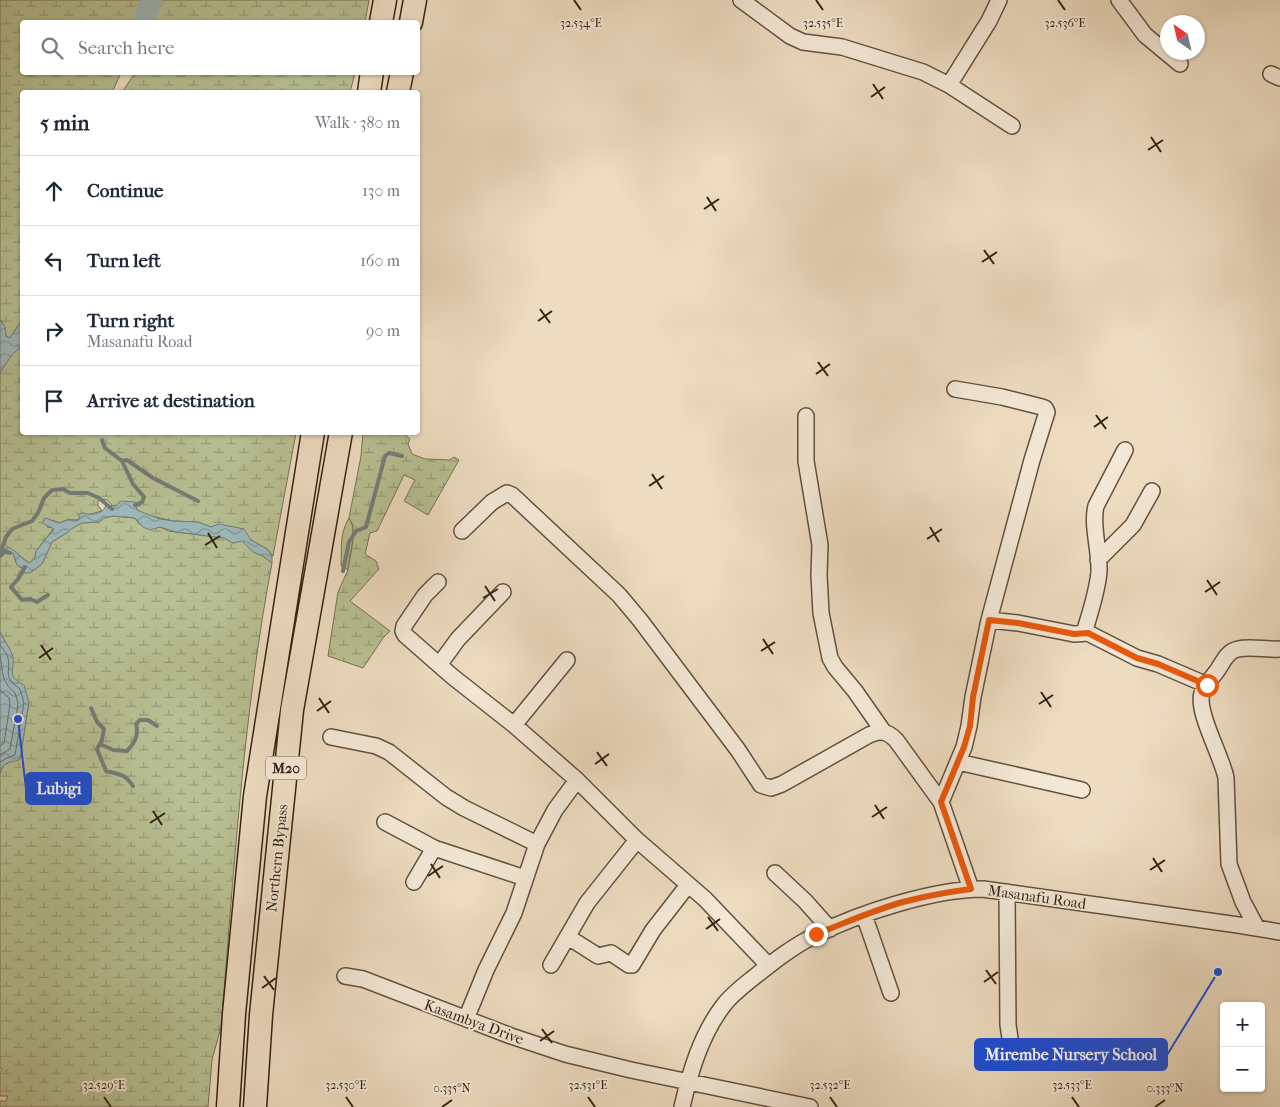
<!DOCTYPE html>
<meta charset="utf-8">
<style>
:root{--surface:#fff;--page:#f2f2f3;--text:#1f2937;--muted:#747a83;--line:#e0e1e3}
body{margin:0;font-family:"IM FELL French Canon",serif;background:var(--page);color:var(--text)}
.controls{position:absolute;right:15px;bottom:15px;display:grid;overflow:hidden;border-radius:5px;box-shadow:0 1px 4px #0004}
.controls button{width:45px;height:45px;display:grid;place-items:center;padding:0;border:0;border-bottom:1px solid var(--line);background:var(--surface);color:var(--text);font:25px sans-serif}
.compass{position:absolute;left:1160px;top:15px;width:45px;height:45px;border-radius:50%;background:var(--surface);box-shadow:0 1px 4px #0004;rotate:326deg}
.stop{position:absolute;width:15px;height:15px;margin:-11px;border:4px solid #ea580c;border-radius:50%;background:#fff}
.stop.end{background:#ea580c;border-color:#fff;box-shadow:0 1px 5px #0008}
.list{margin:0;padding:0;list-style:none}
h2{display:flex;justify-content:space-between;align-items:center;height:65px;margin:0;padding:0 20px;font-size:21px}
h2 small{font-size:16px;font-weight:400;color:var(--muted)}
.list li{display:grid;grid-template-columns:32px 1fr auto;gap:15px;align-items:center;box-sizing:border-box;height:70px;padding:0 20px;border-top:1px solid var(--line)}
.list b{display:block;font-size:19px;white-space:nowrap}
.list p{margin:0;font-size:16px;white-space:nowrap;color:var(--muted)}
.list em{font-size:16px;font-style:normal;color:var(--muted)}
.icon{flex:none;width:28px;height:28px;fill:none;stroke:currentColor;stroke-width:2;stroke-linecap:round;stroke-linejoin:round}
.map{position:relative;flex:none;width:1280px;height:1107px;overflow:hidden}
.search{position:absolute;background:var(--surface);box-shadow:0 1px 4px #0004;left:20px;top:20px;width:400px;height:55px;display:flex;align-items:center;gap:12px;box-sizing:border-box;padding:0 18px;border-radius:5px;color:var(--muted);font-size:19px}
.panel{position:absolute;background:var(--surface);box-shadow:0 1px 4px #0004;left:20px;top:90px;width:400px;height:345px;border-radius:5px}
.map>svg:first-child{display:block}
.green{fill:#b7c093;stroke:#767252}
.wetland{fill:url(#wetland-marsh);stroke:#767252}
.water{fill:url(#water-waves);stroke:#737d78}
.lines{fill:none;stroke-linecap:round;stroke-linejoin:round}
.shore{stroke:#686e67;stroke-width:1}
.stream{stroke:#737d78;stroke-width:4}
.river{stroke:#9db9bc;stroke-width:21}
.minor-casing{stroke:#62513e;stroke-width:18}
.highway-casing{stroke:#342312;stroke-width:25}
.minor{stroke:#f3e8d6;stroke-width:15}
.highway{stroke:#eddcc0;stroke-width:22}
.route{stroke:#ea580c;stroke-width:6}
.ticks{fill:none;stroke:#342312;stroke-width:2}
.labels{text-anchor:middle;stroke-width:4;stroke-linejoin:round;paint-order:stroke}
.shield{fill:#f3e8d6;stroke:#6d5e4d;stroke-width:1}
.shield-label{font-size:14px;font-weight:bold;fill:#342312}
.street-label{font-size:15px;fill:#342312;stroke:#f3e8d6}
.ticks-label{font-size:12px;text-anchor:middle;fill:#342312;stroke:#f3e8d6;stroke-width:4;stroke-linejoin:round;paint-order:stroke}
.leader{fill:none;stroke:#1d4ed8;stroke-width:2}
.callout-dot{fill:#1d4ed8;stroke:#f3e8d6;stroke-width:2}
.callout{fill:#1d4ed8;stroke:#1d4ed8;stroke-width:2}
.callout-label{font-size:16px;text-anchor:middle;font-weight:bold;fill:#fff}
</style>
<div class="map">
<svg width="1280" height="1107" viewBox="0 0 1280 1107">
<defs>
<pattern id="wetland-marsh" width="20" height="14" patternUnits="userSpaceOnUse" patternTransform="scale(1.25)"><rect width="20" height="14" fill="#b7c093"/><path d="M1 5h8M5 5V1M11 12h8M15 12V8" fill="none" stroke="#969c77"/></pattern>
<pattern id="water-waves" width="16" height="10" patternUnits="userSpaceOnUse" patternTransform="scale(1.25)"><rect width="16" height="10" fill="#9db9bc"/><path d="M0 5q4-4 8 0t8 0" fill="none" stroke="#819697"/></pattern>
</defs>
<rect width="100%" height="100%" fill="#eddcc0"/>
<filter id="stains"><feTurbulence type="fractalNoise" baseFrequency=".004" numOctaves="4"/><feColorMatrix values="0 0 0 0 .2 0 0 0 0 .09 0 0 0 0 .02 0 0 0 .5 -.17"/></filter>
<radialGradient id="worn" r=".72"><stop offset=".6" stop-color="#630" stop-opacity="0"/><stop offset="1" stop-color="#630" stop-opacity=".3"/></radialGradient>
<path class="green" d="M349,518C359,534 348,553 348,570L341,566C342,548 339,535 349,518Z"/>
<path class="wetland" d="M0,0H369L365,22H22V72L121,73L112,92H22V320L10,338L6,336L2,321L0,320Z
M135,73H355L350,92H122Z
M22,346V432L296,433L273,556L267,549L251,540L243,529L211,527L198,522L173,521L143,514L137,510L136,507L140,505L113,506L107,500L101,499L98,501V505L102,511L87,515L82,513L78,520H67L59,523L53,520L47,527L54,528L36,551L35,557L30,563L13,553L17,565L30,573L42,564L52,542L68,532L70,529L82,523L99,522L104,518L113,516L135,518L139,524L160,527L168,531L224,538L233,543L242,540L253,552L263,556L272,563C243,716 234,872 221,1027L212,1060L208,1107H0V1101H6L8,1096H0V1073L2,1069L0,1068V774L3,766L9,762L20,759L29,702L11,673L12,654L0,632V374C4,365 14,351 22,346Z
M363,433C377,433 400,428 410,439L408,444L412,454L425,459L450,460L454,457L459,460L428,515L404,501L415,480L404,475L377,531L370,533L365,554L376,561L379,569L350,601L390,631L383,638L363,668L328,656L338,592L348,570L353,541V525L349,518L361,456Z"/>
<path class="water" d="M0,320L5,327L6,336L10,338L22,320V346C14,351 4,365 0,374Z
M122,501L134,502L141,505L136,507L137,510L160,519L173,521L198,522L211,527L219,524L244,529L251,540L267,549L272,556V563L263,556L253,552L242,541L233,543L224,538L176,532L160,527L150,530L143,527L135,518L113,516L104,518L99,522L82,523L71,529L68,532L52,542L42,564L30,573H24L22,568L17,565L13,553L6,554L7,547C16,549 21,560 30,563L35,557L36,551L54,529L42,523L46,518L59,523L67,520H78L80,517L78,515L82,513C88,515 97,515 102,511C106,508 103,507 108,506C110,505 114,506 116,506L119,503Z
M0,632C3,639 9,646 12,654C17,669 4,675 24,685L29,702L20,759C15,763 7,760 3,767C1,769 1,772 0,774Z"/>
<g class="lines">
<path class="shore" d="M0,645C2,648 5,651 7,655C13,671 0,675 20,689L24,703L15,755L7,758L0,762
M0,656C4,673 0,680 15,693L18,703L17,711L10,749L0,755
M0,690L9,698L10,704L4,743L0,746"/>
<path class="stream" d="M102,440L105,448L122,461L133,484L144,497L142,502L135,505
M122,461L127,460L153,478L198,501
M0,554L6,537L12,529L32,521L38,513L44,498L52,490L63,489L70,493H88L99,498L112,509
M0,556L5,551L10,553
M25,567L18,579L11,587L22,600L30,599L37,602L48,595
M343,571L349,542L356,531L366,527L385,456L389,453L402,456
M91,708L97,722L104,729L102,740L97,749L106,771C119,774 125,774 133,786
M100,744L113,750L127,751C135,743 139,734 136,724L140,720H148L157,726"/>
<path class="river" d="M145,22V19L151,0"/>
<defs>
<path id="minor" d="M741,0L790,36L803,42L842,47L923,72L949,85L1012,126
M1119,0L1145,35L1180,64
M1271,74L1280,78
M949,85L989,21L999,0
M806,416V461L820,545L819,575L821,613L830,658L835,667L855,691L883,731
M462,531L492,502L507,493L512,495L619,595L640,620L738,750L761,785L771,788L782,784L869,735C881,730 887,731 896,740L941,802L971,889
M1098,560L1133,525L1152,491
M438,582L425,595L404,626L403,631L405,635L453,677L514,725L577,780L637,840L705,899L768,965
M989,620L1018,623L1074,634L1088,633L1137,658L1158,664L1207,685
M1084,633C1090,613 1097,593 1099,572C1100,551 1091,525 1096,506L1125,450
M439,665L458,639L503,592
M514,725L567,660
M331,737L376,746L389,752L446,797L464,808L537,844
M958,762L1082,790
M941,802L964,747L969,726L973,697L989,620L1032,460L1047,412L1045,408L1042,407L1002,397L955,389
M385,822L434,848L525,878
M775,873L805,901L830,929
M414,882L434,848
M1007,892L1008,1025L1013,1058
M864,915L891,993
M1257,928L1243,902L1229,864L1226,778C1222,756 1196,712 1202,693C1205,684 1214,676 1219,668C1224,660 1228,651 1238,649C1251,646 1266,650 1280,649
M568,937L598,956L611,953L629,965H632L653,930L688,885
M551,965L587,903L637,840
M345,976L363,979L511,1036L565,1054L631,1070L810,1107
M466,1019L486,970L514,913L537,844L555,810L577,780
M682,1107C690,1072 701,1035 723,1006C731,995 743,986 753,978C773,962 793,946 816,935C859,913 934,889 983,889L1238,925L1280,932"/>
<path id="highway" d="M381,22L385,0
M411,22L415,0
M369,92L372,72
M398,92L402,72
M228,1107L234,1014L255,796L313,432
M255,1107L261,1015L292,710L341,432"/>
</defs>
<use href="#minor" class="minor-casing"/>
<use href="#highway" class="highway-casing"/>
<use href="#minor" class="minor"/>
<use href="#highway" class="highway"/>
</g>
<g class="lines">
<path class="route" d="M816,934C845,923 874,910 903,902C926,896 948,892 971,889L941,802L964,747L970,726L973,697L989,620L1018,623L1074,634L1088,633L1137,658L1158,664L1207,685"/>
</g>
<path class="ticks" d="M574,0L581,10M816,0L823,10M1058,0L1065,10M873,84L883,99M871,97L885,87M1151,137L1161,152M1148,150L1163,140M707,197L716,211M704,209L719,199M984,250L994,264M982,262L997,252M540,309L550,323M538,321L552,311M818,362L828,376M816,374L830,364M1096,415L1106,429M1094,427L1108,417M652,474L662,489M649,486L664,476M930,527L939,542M208,533L217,548M927,539L942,529M205,545L220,536M1207,580L1217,595M485,586L495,601M1205,592L1220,582M483,598L498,589M763,639L773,654M41,645L51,660M761,651L775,642M39,658L53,648M1041,692L1051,707M319,698L329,713M1039,704L1053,695M317,711L331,701M597,752L607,766M595,764L609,754M875,805L884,819M153,811L162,825M872,817L887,807M150,823L165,813M1153,858L1162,872M431,864L440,878M1150,870L1165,860M428,876L443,866M708,917L718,931M706,929L720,919M986,970L996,984M264,976L274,990M984,982L998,972M262,988L276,978M542,1029L552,1043M540,1041L554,1031M104,1097L111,1107M346,1097L353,1107M588,1097L595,1107M830,1097L837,1107M1072,1097L1079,1107M442,1107L452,1100M1155,1107L1165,1100"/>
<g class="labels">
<rect class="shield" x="266" y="756.5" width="40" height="23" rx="4"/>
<g class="shield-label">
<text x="286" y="773">M20</text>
</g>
<g class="street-label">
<text transform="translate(277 858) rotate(-84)" y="5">Northern Bypass</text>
<text transform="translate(1037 897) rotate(8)" y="5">Masanafu Road</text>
<text transform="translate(474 1022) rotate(20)" y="5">Kasambya Drive</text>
</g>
</g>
<g class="ticks-label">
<text x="581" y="27">32.534°E</text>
<text x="823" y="27">32.535°E</text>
<text x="1065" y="27">32.536°E</text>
<text x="104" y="1089">32.529°E</text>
<text x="346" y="1089">32.530°E</text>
<text x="588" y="1089">32.531°E</text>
<text x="830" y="1089">32.532°E</text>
<text x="1072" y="1089">32.533°E</text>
<text x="452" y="1092">0.335°N</text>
<text x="1165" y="1092">0.333°N</text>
</g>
<path class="leader" d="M18 719L26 789M1218 972L1167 1055"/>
<g class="callout-dot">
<circle cx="18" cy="719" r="5"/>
<circle cx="1218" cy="972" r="5"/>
</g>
<g class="callout">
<rect x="26" y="773" width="65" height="31" rx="5"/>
<rect x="975" y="1039" width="192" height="31" rx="5"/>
</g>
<g class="callout-label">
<text x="59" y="794">Lubigi</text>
<text x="1071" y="1060">Mirembe Nursery School</text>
</g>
<rect width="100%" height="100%" filter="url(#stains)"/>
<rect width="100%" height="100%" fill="url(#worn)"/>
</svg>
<div class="controls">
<button>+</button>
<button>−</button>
</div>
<svg class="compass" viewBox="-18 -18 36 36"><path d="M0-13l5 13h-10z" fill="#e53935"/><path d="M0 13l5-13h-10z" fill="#747a83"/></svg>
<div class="stop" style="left:1207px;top:685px"></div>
<div class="stop end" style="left:816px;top:934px"></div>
<div class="search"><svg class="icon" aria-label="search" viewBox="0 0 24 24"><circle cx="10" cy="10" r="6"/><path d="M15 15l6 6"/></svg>Search here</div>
<section class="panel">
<h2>5 min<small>Walk · 380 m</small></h2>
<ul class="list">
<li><svg class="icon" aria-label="ahead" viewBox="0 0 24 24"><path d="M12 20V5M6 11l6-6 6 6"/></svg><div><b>Continue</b></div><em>130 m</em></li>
<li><svg class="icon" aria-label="left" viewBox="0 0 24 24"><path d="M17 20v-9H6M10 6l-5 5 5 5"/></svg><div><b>Turn left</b></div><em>160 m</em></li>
<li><svg class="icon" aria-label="right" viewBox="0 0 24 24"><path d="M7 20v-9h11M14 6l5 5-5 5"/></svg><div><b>Turn right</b><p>Masanafu Road</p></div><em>90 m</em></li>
<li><svg class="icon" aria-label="arrive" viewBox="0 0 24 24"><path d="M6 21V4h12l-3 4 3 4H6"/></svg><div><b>Arrive at destination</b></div></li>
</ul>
</section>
</div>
